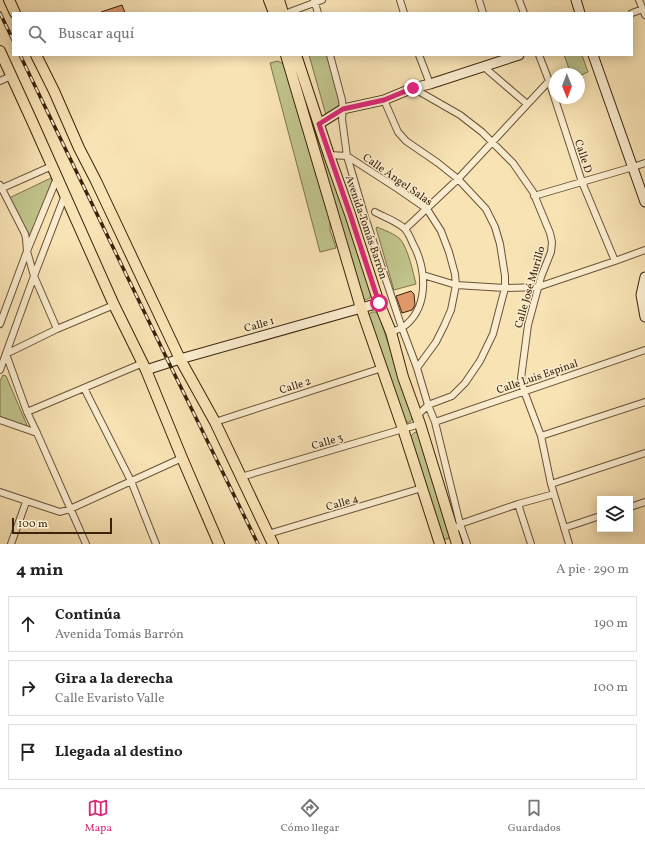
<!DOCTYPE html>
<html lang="es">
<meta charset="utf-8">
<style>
:root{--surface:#fff;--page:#f6f6f6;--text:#222;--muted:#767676;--line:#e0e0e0;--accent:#db2777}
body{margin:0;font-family:Vollkorn,serif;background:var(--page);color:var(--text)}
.controls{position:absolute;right:12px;bottom:12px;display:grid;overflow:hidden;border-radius:0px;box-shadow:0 2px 10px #0003}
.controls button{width:36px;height:36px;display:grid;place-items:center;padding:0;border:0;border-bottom:1px solid var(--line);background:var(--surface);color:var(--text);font:20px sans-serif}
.compass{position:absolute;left:549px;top:68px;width:36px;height:36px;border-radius:50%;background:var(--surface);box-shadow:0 2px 10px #0003;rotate:179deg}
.scale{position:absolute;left:12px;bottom:10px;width:100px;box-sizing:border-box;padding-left:4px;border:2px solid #3b220b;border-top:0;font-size:11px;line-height:14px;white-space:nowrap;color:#3b220b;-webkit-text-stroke:3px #faedcf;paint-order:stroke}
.stop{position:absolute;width:12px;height:12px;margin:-9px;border:3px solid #db2777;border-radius:50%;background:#fff}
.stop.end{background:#db2777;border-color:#fff;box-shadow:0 1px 4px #0008}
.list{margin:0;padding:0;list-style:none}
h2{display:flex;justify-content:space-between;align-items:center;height:52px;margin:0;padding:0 16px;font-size:17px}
h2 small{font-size:13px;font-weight:400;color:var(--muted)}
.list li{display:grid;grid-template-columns:26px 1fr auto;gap:12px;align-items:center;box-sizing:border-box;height:56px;margin:0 8px 8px;padding:0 8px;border:1px solid var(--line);border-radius:0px}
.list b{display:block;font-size:15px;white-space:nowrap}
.list p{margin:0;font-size:13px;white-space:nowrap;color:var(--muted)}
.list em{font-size:13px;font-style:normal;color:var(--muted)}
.icon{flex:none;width:22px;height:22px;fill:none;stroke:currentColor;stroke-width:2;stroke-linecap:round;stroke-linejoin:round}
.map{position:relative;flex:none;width:645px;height:544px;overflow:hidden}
.search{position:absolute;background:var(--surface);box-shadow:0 2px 10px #0003;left:12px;right:12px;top:12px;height:44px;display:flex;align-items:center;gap:10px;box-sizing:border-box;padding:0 14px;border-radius:0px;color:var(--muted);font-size:15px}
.sheet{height:244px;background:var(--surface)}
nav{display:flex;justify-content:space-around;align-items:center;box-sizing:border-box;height:56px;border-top:1px solid var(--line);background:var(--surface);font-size:11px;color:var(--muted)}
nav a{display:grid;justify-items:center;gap:2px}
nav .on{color:var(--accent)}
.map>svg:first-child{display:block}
.green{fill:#c0c38b;stroke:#7e724b}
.building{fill:#de9869;stroke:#3b220b}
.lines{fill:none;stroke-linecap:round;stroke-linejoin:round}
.street-casing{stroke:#6a5236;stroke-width:8}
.secondary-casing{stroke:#3b220b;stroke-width:11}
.primary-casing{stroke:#3b220b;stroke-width:12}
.street{stroke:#faedcf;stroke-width:6}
.secondary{stroke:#faedcf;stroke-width:9}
.primary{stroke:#f8e3b5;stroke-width:10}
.rail-casing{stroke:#3b220b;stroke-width:3.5}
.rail{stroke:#faedcf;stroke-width:2;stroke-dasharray:6;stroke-linecap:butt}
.route{stroke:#db2777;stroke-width:5}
.labels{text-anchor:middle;stroke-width:3;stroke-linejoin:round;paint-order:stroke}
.street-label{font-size:11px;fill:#3b220b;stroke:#faedcf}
</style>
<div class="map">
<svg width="645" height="544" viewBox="0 0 645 544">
<rect width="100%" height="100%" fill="#f8e3b5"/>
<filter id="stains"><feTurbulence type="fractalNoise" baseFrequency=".005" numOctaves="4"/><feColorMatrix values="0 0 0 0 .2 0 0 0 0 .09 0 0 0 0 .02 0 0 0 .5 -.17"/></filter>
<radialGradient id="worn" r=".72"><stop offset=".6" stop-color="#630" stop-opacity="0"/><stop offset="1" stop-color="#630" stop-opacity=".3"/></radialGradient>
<path class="green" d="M309,55H330L345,105L326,115Z
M564,55H582L588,72L579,76V74H571Z
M278,61L285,65L330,218V230L336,248L320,252L270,63Z
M318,134L371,293L370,298C366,300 365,300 362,298L315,139L316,135Z
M51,178L52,179V181L29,241L9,198Z
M377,227C384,230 395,234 400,239C408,248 413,272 416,284L394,290L376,228Z
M372,312H376L379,316L413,417L410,422H406L404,420L369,318V314Z
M3,375L6,376L29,430L0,422V381Z
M415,432L418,433L450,536L448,539H442L410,437Z"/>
<path class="building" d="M122,5L125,13H101V12Z
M411,291L414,294L415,305L412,310L402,313L396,296Z"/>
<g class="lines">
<defs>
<path id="street" d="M314,0L318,13
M400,0L404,13
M479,0L483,13
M519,0L524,13
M639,0L645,15
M287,13L322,0
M632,13L643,9
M330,55L342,100L343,109L342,119L347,156L365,217L402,328L417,368L428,405L435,422L460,524L467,544
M419,55L430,84
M539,55L549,81L582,182L615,261
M484,67L527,104
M0,81L11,76
M413,88L460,115L482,132L513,163L533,192L550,233L552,242L551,252L541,277L528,325L521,378L524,391L541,436L551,484L569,544
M384,100L398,132L406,141L438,163L458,179L486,209L495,227L500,244L505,276V288L493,334L480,361L465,383L452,396L428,405L417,416
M329,155L347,156L398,189L427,209L441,231L449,252L455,274L456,285L451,310L444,326L436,342L417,368
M0,185L25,234L26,239L27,251L34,276L57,329
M0,189L52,166
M534,196L633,167L645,163
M375,212C384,217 396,221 404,228C408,232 411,239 413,244C426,268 429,304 407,324C403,328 397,330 391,332
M405,229L458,179L549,81
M423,275L456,285L505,288L538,287L615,261L645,250
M0,324L27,251L57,178
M0,370L34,276L65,195
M84,388L131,481L156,544
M27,412L6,354L57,329L114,305
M0,420L37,433
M215,422L382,368
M435,422L645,350
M541,436L645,402
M241,477L420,424
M551,484L645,453
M0,492L60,512L70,509L182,458
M518,504L531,544
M630,507L645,502
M458,527L460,524L518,504L554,494
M564,528L600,516
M268,534L422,488
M11,544L26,502
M86,544L37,433L27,412L143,363"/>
<path id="secondary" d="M576,0L580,13
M593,55L645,202
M319,124L343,109L384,100L413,88L430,84L519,55
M645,277L641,295L645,317
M146,370L180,359L379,303"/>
<path id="primary" d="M9,0L15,13
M269,0L274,13
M279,0L283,13
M0,51L32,121L114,305L146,370L182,458L219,544
M36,55L54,91L79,148L96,181L180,359L215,422L273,544
M286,55L361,308L403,429L440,544
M296,55L329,155L350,214L379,303L391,332L403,377L420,424L457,544"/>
</defs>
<use href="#street" class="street-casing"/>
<use href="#secondary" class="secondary-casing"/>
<use href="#primary" class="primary-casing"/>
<use href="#street" class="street"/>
<use href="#secondary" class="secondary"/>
<use href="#primary" class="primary"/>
<defs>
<path id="rail" d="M0,13L13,40
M20,55L169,363L258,544"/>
</defs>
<use href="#rail" class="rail-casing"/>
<use href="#rail" class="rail"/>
</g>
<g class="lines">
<path class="route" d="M379,303L350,214L319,124L343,109L384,100L413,88"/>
</g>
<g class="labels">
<g class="street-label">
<text transform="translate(584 156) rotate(72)" y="4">Calle D</text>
<text transform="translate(398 179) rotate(35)" y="4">Calle Ángel Salas</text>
<text transform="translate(367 227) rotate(71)" y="4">Avenida Tomás Barrón</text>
<text transform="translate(529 287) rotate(-74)" y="4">Calle José Murillo</text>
<text transform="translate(259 324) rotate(-16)" y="4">Calle 1</text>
<text transform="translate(537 376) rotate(-19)" y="4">Calle Luis Espinal</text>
<text transform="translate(295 385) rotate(-18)" y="4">Calle 2</text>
<text transform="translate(327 441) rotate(-17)" y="4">Calle 3</text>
<text transform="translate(342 502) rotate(-17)" y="4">Calle 4</text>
</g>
</g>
<rect width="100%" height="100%" filter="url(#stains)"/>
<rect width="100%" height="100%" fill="url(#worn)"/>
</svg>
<div class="controls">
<button><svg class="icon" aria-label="layers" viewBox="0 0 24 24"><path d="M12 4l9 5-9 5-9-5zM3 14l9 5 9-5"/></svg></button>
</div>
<svg class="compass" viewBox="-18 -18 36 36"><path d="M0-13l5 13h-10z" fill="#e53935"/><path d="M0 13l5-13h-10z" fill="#767676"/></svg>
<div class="scale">100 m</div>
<div class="stop" style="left:379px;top:303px"></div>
<div class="stop end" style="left:413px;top:88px"></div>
<div class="search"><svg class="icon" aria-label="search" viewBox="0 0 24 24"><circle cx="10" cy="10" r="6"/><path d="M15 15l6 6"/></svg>Buscar aquí</div>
</div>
<section class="sheet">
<h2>4 min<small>A pie · 290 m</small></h2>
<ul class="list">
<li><svg class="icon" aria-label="ahead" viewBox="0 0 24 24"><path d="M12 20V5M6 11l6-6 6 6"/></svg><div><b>Continúa</b><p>Avenida Tomás Barrón</p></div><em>190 m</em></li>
<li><svg class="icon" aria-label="right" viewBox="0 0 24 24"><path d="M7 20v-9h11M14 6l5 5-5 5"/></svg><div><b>Gira a la derecha</b><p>Calle Evaristo Valle</p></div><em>100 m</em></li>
<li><svg class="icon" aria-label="arrive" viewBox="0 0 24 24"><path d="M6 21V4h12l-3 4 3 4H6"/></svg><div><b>Llegada al destino</b></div></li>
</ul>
</section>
<nav>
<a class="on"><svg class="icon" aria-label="map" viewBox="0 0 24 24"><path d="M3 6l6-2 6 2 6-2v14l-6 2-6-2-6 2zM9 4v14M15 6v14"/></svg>Mapa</a>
<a><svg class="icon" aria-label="directions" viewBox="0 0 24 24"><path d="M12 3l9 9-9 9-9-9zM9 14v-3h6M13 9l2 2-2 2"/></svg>Cómo llegar</a>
<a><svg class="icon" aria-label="saved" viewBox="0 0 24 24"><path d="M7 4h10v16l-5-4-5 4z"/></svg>Guardados</a>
</nav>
